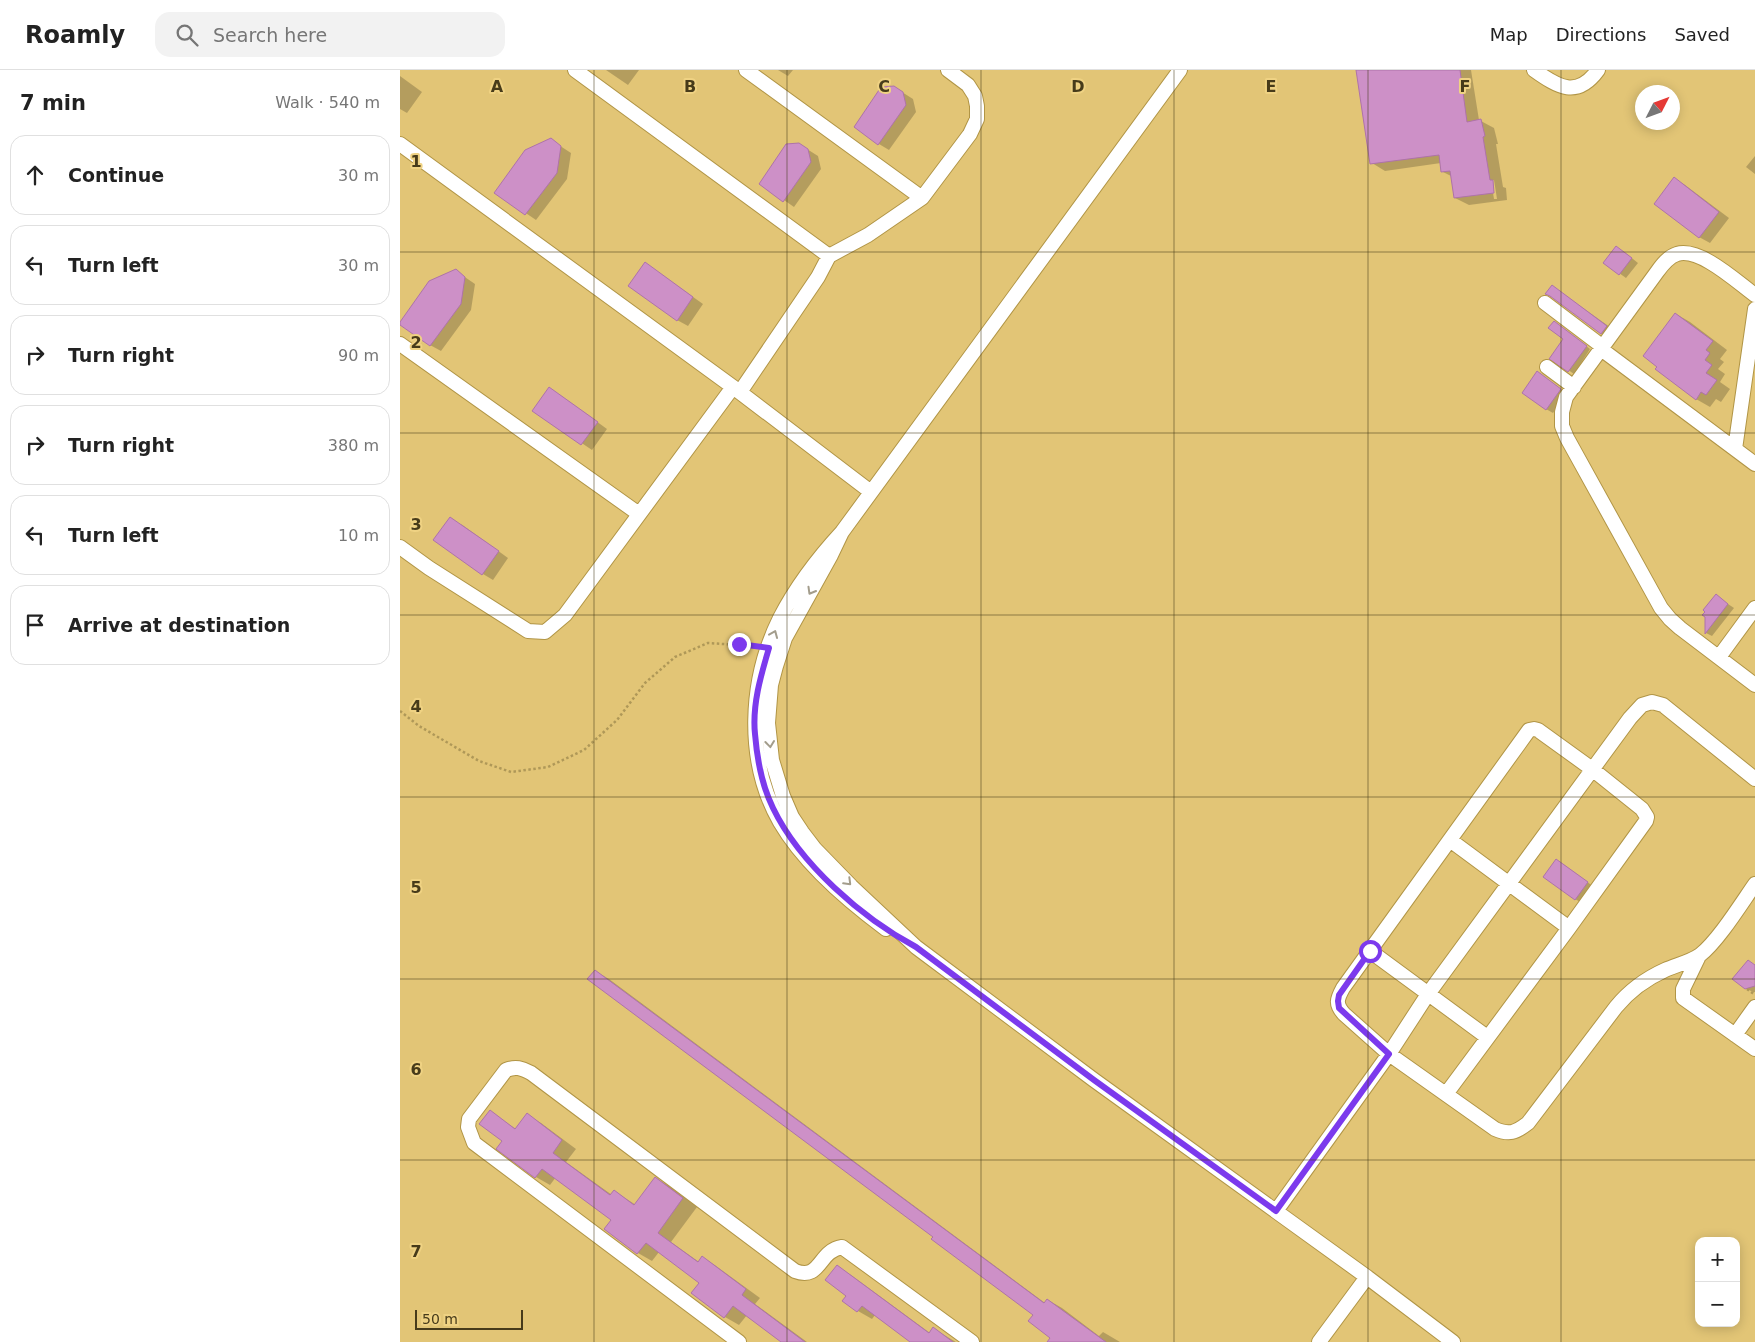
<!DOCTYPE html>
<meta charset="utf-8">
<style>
:root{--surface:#fff;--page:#f2f2f2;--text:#222;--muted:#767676;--line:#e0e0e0}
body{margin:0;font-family:"DejaVu Sans",sans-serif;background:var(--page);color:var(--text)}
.controls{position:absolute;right:15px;bottom:15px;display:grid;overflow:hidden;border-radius:10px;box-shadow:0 2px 12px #0003}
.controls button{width:45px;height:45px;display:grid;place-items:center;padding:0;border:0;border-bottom:1px solid var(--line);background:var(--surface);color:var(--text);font:25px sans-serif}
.compass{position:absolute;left:1235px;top:15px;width:45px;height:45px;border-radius:50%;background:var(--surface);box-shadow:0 2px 12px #0003;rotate:48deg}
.scale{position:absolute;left:15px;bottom:12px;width:108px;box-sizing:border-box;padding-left:5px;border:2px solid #473b1a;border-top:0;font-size:14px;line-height:18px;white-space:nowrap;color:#473b1a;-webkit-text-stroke:4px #efd283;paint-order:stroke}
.stop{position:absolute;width:15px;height:15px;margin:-11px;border:4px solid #7c3aed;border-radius:50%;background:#fff}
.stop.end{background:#7c3aed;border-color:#fff;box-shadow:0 1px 5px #0008}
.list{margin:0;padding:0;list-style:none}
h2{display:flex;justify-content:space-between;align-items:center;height:65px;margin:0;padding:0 20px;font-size:21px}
h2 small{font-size:16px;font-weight:400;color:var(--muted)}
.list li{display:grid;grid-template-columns:32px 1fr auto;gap:15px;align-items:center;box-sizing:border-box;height:80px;margin:0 10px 10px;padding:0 10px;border:1px solid var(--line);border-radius:15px}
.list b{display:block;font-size:19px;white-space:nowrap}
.list em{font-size:16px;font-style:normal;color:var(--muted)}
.icon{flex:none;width:28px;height:28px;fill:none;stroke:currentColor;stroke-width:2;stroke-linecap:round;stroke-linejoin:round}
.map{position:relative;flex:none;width:1355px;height:1272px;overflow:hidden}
header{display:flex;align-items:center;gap:30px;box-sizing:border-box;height:70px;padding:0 25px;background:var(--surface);border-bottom:1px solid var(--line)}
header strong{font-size:24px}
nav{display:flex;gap:28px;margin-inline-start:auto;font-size:18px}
.search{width:350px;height:45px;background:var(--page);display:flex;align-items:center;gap:12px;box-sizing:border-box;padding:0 18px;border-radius:15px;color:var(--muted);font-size:19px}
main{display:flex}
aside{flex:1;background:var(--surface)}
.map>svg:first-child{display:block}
.shadow{fill:#0003;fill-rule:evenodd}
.building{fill:#cd90c7;stroke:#ae73a9}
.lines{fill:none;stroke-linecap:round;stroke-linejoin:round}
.minor-casing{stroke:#b19546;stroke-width:16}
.path{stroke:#af9858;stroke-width:2.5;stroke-dasharray:2.5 2.5;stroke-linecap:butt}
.minor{stroke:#fff;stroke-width:14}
.oneway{stroke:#a39d8c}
.route{stroke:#7c3aed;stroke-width:6}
.grid{fill:none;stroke:#473b1a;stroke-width:1;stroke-opacity:0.55}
.grid-label{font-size:16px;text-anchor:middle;font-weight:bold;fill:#473b1a;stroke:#efd283;stroke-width:4;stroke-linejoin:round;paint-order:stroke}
</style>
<header>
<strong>Roamly</strong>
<div class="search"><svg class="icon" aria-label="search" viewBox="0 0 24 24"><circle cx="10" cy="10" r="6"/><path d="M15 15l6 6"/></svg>Search here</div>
<nav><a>Map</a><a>Directions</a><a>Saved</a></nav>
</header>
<main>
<aside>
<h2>7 min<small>Walk · 540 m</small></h2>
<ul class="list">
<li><svg class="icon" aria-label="ahead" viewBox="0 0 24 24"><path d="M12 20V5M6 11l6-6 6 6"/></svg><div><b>Continue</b></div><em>30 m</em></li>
<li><svg class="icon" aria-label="left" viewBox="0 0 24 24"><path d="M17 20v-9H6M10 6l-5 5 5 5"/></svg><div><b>Turn left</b></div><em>30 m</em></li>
<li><svg class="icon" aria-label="right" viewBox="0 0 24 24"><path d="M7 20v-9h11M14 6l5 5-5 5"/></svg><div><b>Turn right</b></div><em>90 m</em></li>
<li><svg class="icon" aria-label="right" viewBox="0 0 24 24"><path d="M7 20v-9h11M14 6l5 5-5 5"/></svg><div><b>Turn right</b></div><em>380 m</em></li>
<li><svg class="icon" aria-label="left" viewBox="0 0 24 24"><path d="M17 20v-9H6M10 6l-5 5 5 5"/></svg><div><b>Turn left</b></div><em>10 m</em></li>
<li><svg class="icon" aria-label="arrive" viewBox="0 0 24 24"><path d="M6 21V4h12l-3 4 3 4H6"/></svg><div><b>Arrive at destination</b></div></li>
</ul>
</aside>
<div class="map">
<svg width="1355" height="1272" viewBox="0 0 1355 1272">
<rect width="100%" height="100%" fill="#e2c576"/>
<path class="shadow" d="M206,0H239L228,15Z
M378,0H393L388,6Z
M958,0H1071L1079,50L1094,58L1098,74H1096L1103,117L1106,118L1107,130L1069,135L1055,128L1053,107L1043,102L1041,93L985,101L972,93ZM1091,110H1094L1097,129H1094Z
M0,6L22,22L7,43L0,39Z
M494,17L513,29L516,42L489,80L479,74Z
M151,70L171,83L167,109L136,150L96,123Z
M399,74L418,86L421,99L394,137L361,114Z
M1355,86V104L1346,97Z
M1275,109L1285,115L1329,148L1310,173L1299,167Z
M1223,181L1238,193L1226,208L1205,193Z
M255,200L303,234L288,256L277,250Z
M56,201L75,214L71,240L41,281L30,275Z
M1153,217L1217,262L1212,269L1201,263Z
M1276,244L1290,252L1327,280L1320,289L1324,292L1318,299L1325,304L1320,312L1330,319L1321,332L1316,329L1310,337L1296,329Z
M1159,255L1190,279L1174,304L1151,288L1165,269Z
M1144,307L1167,324L1153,343L1146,339Z
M160,325L207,359L192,380L134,341Z
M61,454L108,488L93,510L83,504Z
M1322,530L1334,538L1312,566L1306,563V547Z
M1163,794L1194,817L1182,833L1175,829Z
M1355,896V922H1353L1345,918Z
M195,901L209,909L645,1233L648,1230L662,1238L699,1266L703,1262L720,1272H649L652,1267L635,1245Z
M90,1042L116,1059L127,1045L141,1053L176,1079L166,1092L212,1125L214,1121L236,1135L255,1108L269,1116L297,1137L271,1172L299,1192L302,1187L316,1196L360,1228L355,1234L407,1272H384L347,1245L339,1255L325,1247L292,1223L300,1212L259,1182L252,1191L238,1183L206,1159L213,1149L156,1107L150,1115L136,1107L98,1079L104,1071Z
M437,1197L451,1205L530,1263L534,1259L556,1272H512L475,1245L472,1249L458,1241L444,1231L448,1226Z"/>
<path class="building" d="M956,0H1060L1067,52L1081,49L1085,66L1083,67L1090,110H1093L1094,123L1054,128L1050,101L1041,102L1039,85L970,94Z
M494,16L503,22L506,35L478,75L454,57L481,17Z
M151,68L161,76L157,103L125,145L94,123L125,80Z
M399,73L408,79L411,92L383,132L359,114L386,74Z
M1274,107L1319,142L1299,168L1254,134Z
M1216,176L1232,188L1219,205L1203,193Z
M245,192L293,227L277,251L228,216Z
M56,199L65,207L61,234L30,276L0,255V252L29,211Z
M1152,215L1207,256L1201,264L1150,226L1145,224Z
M1275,243L1313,271L1306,280L1310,283L1305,290L1312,295L1306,303L1317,310L1306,325L1301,322L1296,330L1255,299L1257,297L1243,286Z
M1154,251L1187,276L1168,302L1149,289L1163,269L1148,258Z
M1137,301L1161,319L1146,340L1122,323Z
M149,317L198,352L181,375L132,341Z
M50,447L99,481L82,505L33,470Z
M1316,524L1328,534L1305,564V547L1302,545L1305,542L1303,540Z
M1156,789L1188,812L1175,830L1143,807Z
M1348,890L1355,895V916L1345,919L1332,909Z
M195,900L644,1233L647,1229L706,1272H647L650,1268L628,1251L633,1245L531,1169L533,1167L187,909Z
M90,1040L115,1059L127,1043L162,1070L153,1083L210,1125L214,1120L234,1135L255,1107L283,1128L258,1163L298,1192L302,1186L346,1219L342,1225L405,1272H381L333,1236L324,1248L291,1223L299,1213L246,1173L237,1184L204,1159L211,1150L142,1099L135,1108L96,1079L102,1071L79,1054Z
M437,1195L529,1263L533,1257L553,1272H510L462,1236L457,1242L442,1231L446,1226L425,1210Z"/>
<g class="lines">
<defs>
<path id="minor" d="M175,0L429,186L418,207L340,322
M346,0L522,128
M1134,0C1158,17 1177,29 1198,0
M0,74L333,317L471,422
M429,186L468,165L522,128L570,64L577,49V36L575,26L568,15L548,0
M1355,225C1337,212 1300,177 1277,184C1268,187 1262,195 1257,202L1166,327L1162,342V356L1167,368L1261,538L1270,549L1280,558L1355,615
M1145,233L1203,277
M0,274L239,444
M1201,279L1355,394
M1147,297L1174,317
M1335,379L1355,239
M442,462L431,485L385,568L376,596L371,615L368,653L372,690L383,726L392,747L402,762L415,779L451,816L516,877L694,1010L967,1207L1053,1272
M0,477L29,498L128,561L145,562L165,545L333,317
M1319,587L1355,538
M1050,770L1169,858
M486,859C448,831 404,793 380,752C345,691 349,610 380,548C396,517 418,488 442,462L780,0
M970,881L1087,967
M1299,886L1283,919V928L1355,979
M1335,965L1355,937
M1046,1024L1169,858L1246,751L1247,747L1242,739L1192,699L1138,660L1134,659L1129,660L943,918C937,929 935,934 944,944L989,984L1095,1059C1109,1065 1115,1063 1128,1053L1216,937C1230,920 1245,909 1265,900C1276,895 1290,892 1300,885C1318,871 1341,834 1355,814
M876,1141L989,984L1028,924L1230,648L1242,635L1252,632L1263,635L1355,709
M339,1272L74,1073L68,1057L69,1049L106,1000C116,996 121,998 131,1003L395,1201C421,1211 418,1181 442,1177L572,1272
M919,1272L967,1207"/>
</defs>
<use href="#minor" class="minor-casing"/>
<path class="path" d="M0,641L19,656L79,691L111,702L148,697L184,680L217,650L245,613L275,587L308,573L355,576
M1347,919L1354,924"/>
<use href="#minor" class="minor"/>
</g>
<defs><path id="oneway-chevron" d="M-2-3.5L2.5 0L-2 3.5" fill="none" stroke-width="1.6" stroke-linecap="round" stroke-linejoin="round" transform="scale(1.25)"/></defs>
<g class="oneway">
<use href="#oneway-chevron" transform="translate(411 521) rotate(120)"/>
<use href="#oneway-chevron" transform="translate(374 564) rotate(-67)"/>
<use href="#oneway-chevron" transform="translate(370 674) rotate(83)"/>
<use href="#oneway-chevron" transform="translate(448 812) rotate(45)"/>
</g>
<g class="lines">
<path class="route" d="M339,574L369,578C361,605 352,635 355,664C357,688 362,716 373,738C400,794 462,848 516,877L694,1010L876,1141L989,984L939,938L938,931L939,925L970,881"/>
</g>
<path class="grid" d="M194,0V1272M387,0V1272M581,0V1272M774,0V1272M968,0V1272M1161,0V1272M0,182H1355M0,363H1355M0,545H1355M0,727H1355M0,909H1355M0,1090H1355"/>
<g class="grid-label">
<text x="97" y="22">A</text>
<text x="290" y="22">B</text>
<text x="484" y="22">C</text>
<text x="678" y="22">D</text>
<text x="871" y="22">E</text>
<text x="1065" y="22">F</text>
<text x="16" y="97">1</text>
<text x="16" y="278">2</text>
<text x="16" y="460">3</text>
<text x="16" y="642">4</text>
<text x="16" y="823">5</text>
<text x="16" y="1005">6</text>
<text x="16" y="1187">7</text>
</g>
</svg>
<div class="controls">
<button>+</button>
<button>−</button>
</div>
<svg class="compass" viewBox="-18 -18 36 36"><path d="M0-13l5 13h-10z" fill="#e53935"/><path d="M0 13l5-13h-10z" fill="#767676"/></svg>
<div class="scale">50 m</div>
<div class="stop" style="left:970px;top:881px"></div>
<div class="stop end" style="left:339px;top:574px"></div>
</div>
</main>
